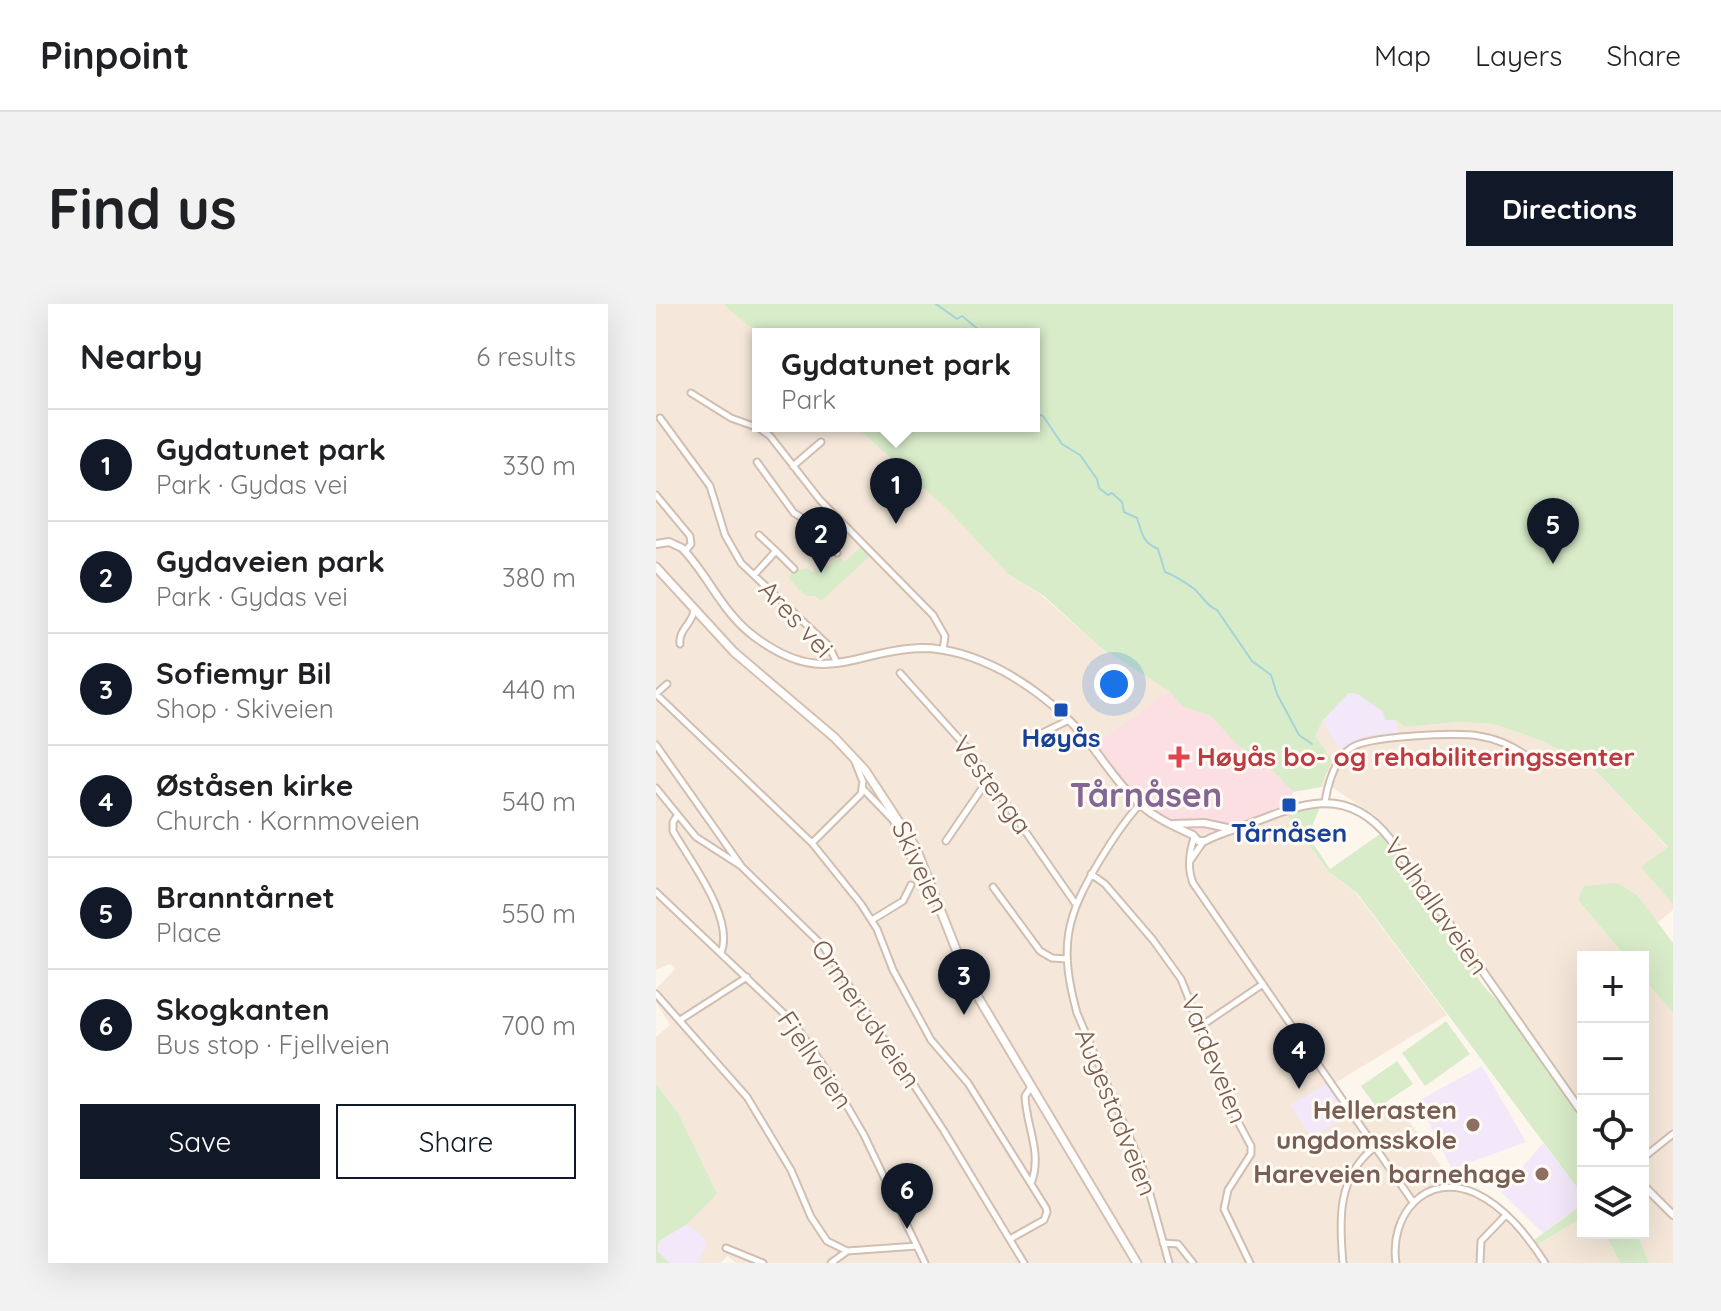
<!DOCTYPE html>
<meta charset="utf-8">
<style>
:root{--surface:#fff;--page:#f2f2f2;--text:#202124;--muted:#757577;--line:#e0e0e0;--accent:#111827}
body{margin:0;font-family:Quicksand,sans-serif;background:var(--page);color:var(--text)}
.controls{position:absolute;right:24px;bottom:24px;display:grid;overflow:hidden;border-radius:0px;box-shadow:0 8px 32px #0002}
.controls button{width:72px;height:72px;display:grid;place-items:center;padding:0;border:0;border-bottom:2px solid var(--line);background:var(--surface);color:var(--text);font:40px sans-serif}
.you{position:absolute;left:458px;top:380px;width:28px;height:28px;margin:-20px;border:6px solid #fff;border-radius:50%;background:#1a73e8;box-shadow:0 0 0 12px #1a73e833}
.badge{display:grid;place-items:center;width:52px;height:52px;border-radius:50%;background:var(--accent);color:#fff;font-size:26px;font-weight:700}
.pin{position:absolute;translate:-50% -66px;filter:drop-shadow(0 2px 4px #0008)}
.pin::after{content:'';position:absolute;top:42px;width:28px;height:24px;background:inherit;clip-path:polygon(0 0,100% 0,50% 100%)}
.popup{position:absolute;left:96px;top:24px;width:288px;height:104px;box-sizing:border-box;display:grid;place-content:center;border-radius:0px;background:var(--surface);filter:drop-shadow(0 2px 6px #0005);font-size:26px;white-space:nowrap;color:var(--muted)}
.popup b{font-size:30px;color:var(--text)}
.popup::after{content:'';position:absolute;left:50%;top:100%;margin-left:-16px;border:16px solid transparent;border-top-color:var(--surface)}
.list{margin:0;padding:0;list-style:none}
h2{display:flex;justify-content:space-between;align-items:center;height:104px;margin:0;padding:0 32px;font-size:34px}
h2 small{font-size:26px;font-weight:400;color:var(--muted)}
.list li{display:grid;grid-template-columns:52px 1fr auto;gap:24px;align-items:center;box-sizing:border-box;height:112px;padding:0 32px;border-top:2px solid var(--line)}
.list b{display:block;font-size:30px;white-space:nowrap}
.list p{margin:0;font-size:26px;white-space:nowrap;color:var(--muted)}
.list em{font-size:26px;font-style:normal;color:var(--muted)}
.actions{display:flex;gap:16px;padding:24px 32px}
.actions a{flex:1;padding:18px 0;border:2px solid var(--accent);border-radius:0px;text-align:center;font-size:28px;color:var(--accent)}
.actions .main{background:var(--accent);color:#fff}
.icon{flex:none;width:44px;height:44px;fill:none;stroke:currentColor;stroke-width:2;stroke-linecap:round;stroke-linejoin:round}
.map{position:relative;flex:none;width:1017px;height:959px;overflow:hidden;border-radius:0px}
header{display:flex;align-items:center;gap:48px;box-sizing:border-box;height:112px;padding:0 40px;background:var(--surface);border-bottom:2px solid var(--line)}
header strong{font-size:38px}
nav{display:flex;gap:44px;margin-inline-start:auto;font-size:28px}
.intro{display:flex;align-items:center;justify-content:space-between;box-sizing:border-box;height:192px;padding:0 48px}
h1{margin:0;font-size:56px}
.button{padding:20px 36px;border-radius:0px;background:var(--accent);color:#fff;font-size:28px;font-weight:700}
main{display:flex;gap:48px;padding:0 48px}
aside{flex:1;background:var(--surface);border-radius:0px;box-shadow:0 8px 32px #0002}
.map>svg:first-child{display:block}
.residential{fill:#f5e8da}
.education{fill:#f3e8fa}
.medical{fill:#fbdfe3}
.green{fill:#d8ecc9}
.lines{fill:none;stroke-linecap:round;stroke-linejoin:round}
.stream{stroke:#a5d3da;stroke-width:2}
.minor-casing{stroke:#d1beb0;stroke-width:9}
.tertiary-casing{stroke:#d1beb0;stroke-width:10}
.secondary-casing{stroke:#d6c0b0;stroke-width:11}
.minor{stroke:#fff;stroke-width:5}
.tertiary{stroke:#fff;stroke-width:6}
.secondary{stroke:#fff;stroke-width:7}
.transit-dot{fill:#1a4fb4;stroke:#fffaf3;stroke-width:3}
.health-dot{fill:#e0444e;stroke:#fffaf3;stroke-width:3}
.education-dot{fill:#8d6e63;stroke:#fffaf3;stroke-width:3}
.labels{text-anchor:middle;stroke-width:6;stroke-linejoin:round;paint-order:stroke}
.street-label{font-size:26px;fill:#7a5c4d;stroke:#fffaf3}
.transit-label{font-size:26px;font-weight:bold;fill:#164399;stroke:#fffaf3}
.health-label{font-size:26px;font-weight:bold;fill:#be3a42;stroke:#fffaf3;text-anchor:start}
.education-label{font-size:26px;font-weight:bold;fill:#785e54;stroke:#fffaf3;text-anchor:end}
.district-label{font-size:34px;font-weight:bold;fill:#846695;stroke:#fffaf3}
</style>
<header>
<strong>Pinpoint</strong>
<nav><a>Map</a><a>Layers</a><a>Share</a></nav>
</header>
<div class="intro"><h1>Find us</h1><a class="button">Directions</a></div>
<main>
<aside>
<h2>Nearby<small>6 results</small></h2>
<ul class="list">
<li><span class="badge">1</span><div><b>Gydatunet park</b><p>Park · Gydas vei</p></div><em>330 m</em></li>
<li><span class="badge">2</span><div><b>Gydaveien park</b><p>Park · Gydas vei</p></div><em>380 m</em></li>
<li><span class="badge">3</span><div><b>Sofiemyr Bil</b><p>Shop · Skiveien</p></div><em>440 m</em></li>
<li><span class="badge">4</span><div><b>Øståsen kirke</b><p>Church · Kornmoveien</p></div><em>540 m</em></li>
<li><span class="badge">5</span><div><b>Branntårnet</b><p>Place</p></div><em>550 m</em></li>
<li><span class="badge">6</span><div><b>Skogkanten</b><p>Bus stop · Fjellveien</p></div><em>700 m</em></li>
</ul>
<div class="actions"><a class="main">Save</a><a>Share</a></div>
</aside>
<div class="map">
<svg width="1017" height="959" viewBox="0 0 1017 959">
<rect width="100%" height="100%" fill="#fdf6ec"/>
<path class="residential" d="M0,0H67L90,20L109,30H102V122H199L293,207L352,270L385,291L445,344L513,387L440,441L485,498L520,518L628,507L673,568L700,589L791,711L679,779L701,818L741,800L799,882L823,886L838,895L868,922L881,941L927,913V929H949L964,959H80L72,952L64,959H14L22,809L0,780V733L14,721L0,698V685L19,665L14,660L0,666Z
M667,416H739L749,423L802,418L838,420L889,438L939,466L1012,544L986,563L1017,600V606L1001,619L982,592L922,596L970,653H927V816L724,530L720,512L677,484L665,483L672,470L659,432Z
M987,674L1017,709V959H993L981,929H987Z"/>
<path class="education" d="M693,389L702,390L739,416L742,429L715,431L683,445L667,416Z
M826,762L870,838L796,865L762,797Z
M670,780L692,813L655,832L634,801Z
M887,839L923,886V903L887,929L845,888Z
M31,920L52,938L42,959H14L0,947L3,937Z"/>
<path class="medical" d="M513,387L527,403L555,412L581,441L615,465L637,488L628,507L571,527L546,529L506,511L485,498L439,441Z"/>
<path class="green" d="M67,0H1017V600L985,563L1012,543L939,466L889,438L838,420L802,418L749,423L739,416H729L727,408L702,390L693,389L667,416L659,432L676,456L665,483L637,488L615,465L581,441L555,412L527,403L513,387L445,344L388,292L352,270L293,207L199,122H378V30H109L90,20Z
M206,242L215,251L165,297L159,292H150L134,276L133,272L137,267L151,264L157,268L168,258L172,262L184,253L189,258Z
M645,503H664L652,532L674,565L724,530L818,663C821,680 839,692 849,706L927,816V913L881,941L878,936L923,903V886L701,589L673,568L628,507Z
M962,579L982,592L1017,639V709L987,674V653H970L922,596L928,582Z
M790,717L814,750L769,782L746,749Z
M741,757L757,780L721,804L705,782Z
M0,780L22,809L61,890L31,920L3,937L1,947L14,959H0Z
M949,929H981L993,959H964Z"/>
<g class="lines">
<path class="stream" d="M280,0L301,15L306,12L328,30
M378,109L387,112L406,140L424,151L441,175L443,184L452,191L456,189L466,198L468,208L481,214C486,229 486,238 502,245L509,268C520,272 528,278 537,284C547,292 549,301 561,306L596,357L615,371L621,390L643,431L656,440"/>
<defs>
<path id="minor" d="M35,89L75,114L103,124L114,132L164,196L277,311L289,332L287,346
M4,114L54,182L69,231L85,259L173,342L181,359
M101,158L138,209L148,215L181,249
M137,162L165,138
M0,191L34,232L35,240L29,247
M120,247L138,265
M98,271L120,247L103,231
M24,340C22,326 37,319 38,306
M244,369L313,446L419,599
M0,390L156,539L205,600L221,625L237,666L275,736L312,779L390,904L391,908L388,916L354,935
M0,390L11,380
M380,432L413,416
M0,441L86,563L167,642L288,827L368,959
M0,484L40,533L85,562
M207,485L237,516L257,558
M669,498C672,479 679,455 695,444C711,432 803,428 823,432C843,435 863,445 878,458
M483,501C468,518 456,536 444,556C409,614 403,643 421,709L487,865L513,959
M21,512L17,518V527C34,557 79,614 65,649
M538,534C533,549 531,564 537,579L757,898
M290,537L333,474
M156,539L205,490L207,478L198,455
M534,557L547,538
M435,570L449,580L497,636L525,675L580,814L595,842V850L572,886L568,905L594,959
M337,583L384,647L396,654L411,655
M0,588L138,719L169,764L208,831L269,959
M216,616L247,597L255,581
M0,690L91,793L135,866L155,913L171,937L191,947L261,942
M24,716L91,673
M545,722L607,680
M375,783L369,792C370,822 386,847 376,877
M987,854L1017,830
M507,939L522,940L537,959
M70,944L107,959
M175,959L190,948
M687,959C683,916 681,872 719,843
M740,959C733,912 769,867 819,889C849,903 871,931 889,959
M824,959L825,937L850,911"/>
<path id="tertiary" d="M0,240L13,238L26,244C53,272 66,309 99,333C169,385 196,346 266,344C295,344 322,354 347,367C379,385 408,408 431,436C448,457 464,483 485,501C499,514 520,523 537,531L542,537H549C563,529 581,525 596,519C649,498 693,482 734,535L927,810
M517,520L548,519L576,525
M987,881L1017,911"/>
<path id="secondary" d="M0,263L78,348L179,434L209,466L260,544L309,668L319,688L481,959"/>
</defs>
<use href="#minor" class="minor-casing"/>
<use href="#tertiary" class="tertiary-casing"/>
<use href="#secondary" class="secondary-casing"/>
<use href="#minor" class="minor"/>
<use href="#tertiary" class="tertiary"/>
<use href="#secondary" class="secondary"/>
</g>
<g class="transit-dot">
<rect x="397" y="398" width="16" height="16" rx="4"/>
<rect x="625" y="493" width="16" height="16" rx="4"/>
</g>
<path class="health-dot" d="M519 441h8v8h8v8h-8v8h-8v-8h-8v-8h8z"/>
<g class="education-dot">
<circle cx="817" cy="821" r="8"/>
<circle cx="886" cy="870" r="8"/>
</g>
<g class="labels">
<g class="street-label">
<text transform="translate(140 315) rotate(47)" y="9">Ares vei</text>
<text transform="translate(336 481) rotate(54)" y="9">Vestenga</text>
<text transform="translate(264 563) rotate(65)" y="9">Skiveien</text>
<text transform="translate(780 602) rotate(55)" y="9">Valhallaveien</text>
<text transform="translate(210 710) rotate(56)" y="9">Ormerudveien</text>
<text transform="translate(558 755) rotate(68)" y="9">Vardeveien</text>
<text transform="translate(159 756) rotate(56)" y="9">Fjellveien</text>
<text transform="translate(460 808) rotate(68)" y="9">Augestadveien</text>
</g>
<g class="transit-label">
<text x="405" y="443">Høyås</text>
<text x="633" y="538">Tårnåsen</text>
</g>
<g class="health-label">
<text x="541" y="462">Høyås bo- og rehabiliteringssenter</text>
</g>
<g class="education-label">
<text x="801" y="815">Hellerasten<tspan x="801" dy="30">ungdomsskole</tspan></text>
<text x="870" y="879">Hareveien barnehage</text>
</g>
<g class="district-label">
<text x="490" y="503">Tårnåsen</text>
</g>
</g>
</svg>
<div class="controls">
<button>+</button>
<button>−</button>
<button><svg class="icon" aria-label="locate" viewBox="0 0 24 24"><circle cx="12" cy="12" r="6"/><path d="M12 2v4M12 18v4M2 12h4M18 12h4"/></svg></button>
<button><svg class="icon" aria-label="layers" viewBox="0 0 24 24"><path d="M12 4l9 5-9 5-9-5zM3 14l9 5 9-5"/></svg></button>
</div>
<div class="you"></div>
<div class="pin badge" style="left:240px;top:220px">1</div>
<div class="popup"><b>Gydatunet park</b>Park</div>
<div class="pin badge" style="left:165px;top:269px">2</div>
<div class="pin badge" style="left:308px;top:711px">3</div>
<div class="pin badge" style="left:643px;top:785px">4</div>
<div class="pin badge" style="left:897px;top:260px">5</div>
<div class="pin badge" style="left:251px;top:925px">6</div>
</div>
</main>
